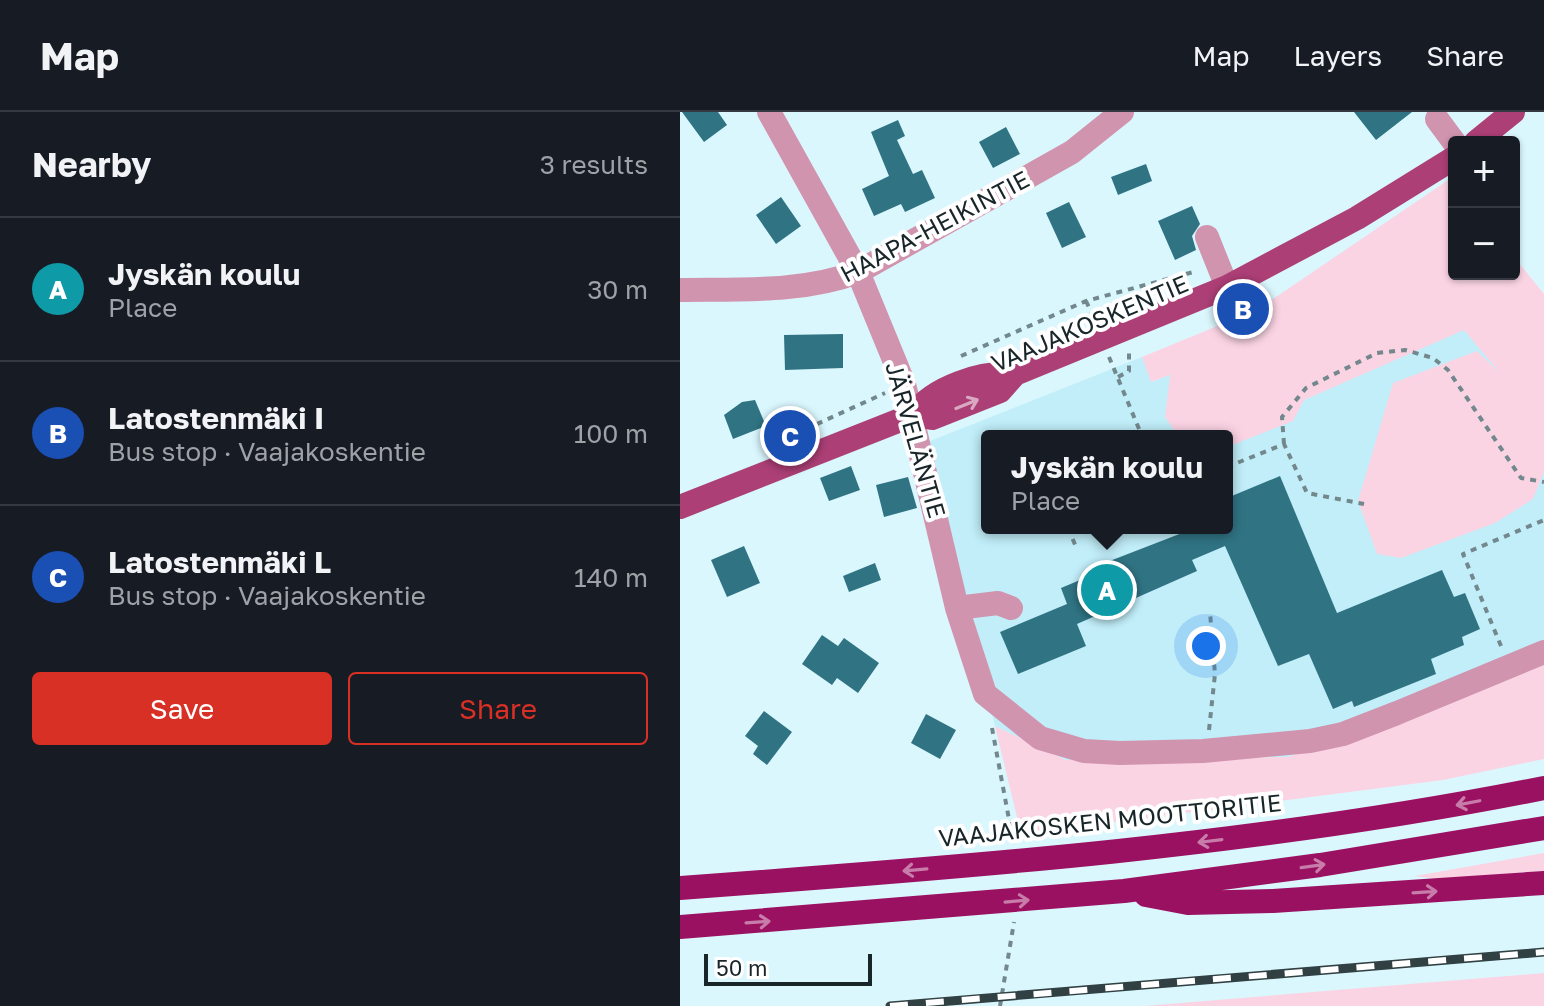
<!DOCTYPE html>
<meta charset="utf-8">
<style>
:root{--surface:#171b24;--page:#20242c;--text:#f1f3f6;--muted:#9ea1a6;--line:#363941;--accent:#d93025}
body{margin:0;font-family:"Golos Text",sans-serif;background:var(--page);color:var(--text)}
.controls{position:absolute;right:24px;top:24px;display:grid;overflow:hidden;border-radius:8px;box-shadow:0 2px 6px #0004}
.controls button{width:72px;height:72px;display:grid;place-items:center;padding:0;border:0;border-bottom:2px solid var(--line);background:var(--surface);color:var(--text);font:40px sans-serif}
.scale{position:absolute;left:24px;bottom:20px;width:168px;box-sizing:border-box;padding-left:8px;border:4px solid #182629;border-top:0;font-size:22px;line-height:28px;white-space:nowrap;color:#182629;-webkit-text-stroke:6px #fff;paint-order:stroke}
.you{position:absolute;left:526px;top:534px;width:28px;height:28px;margin:-20px;border:6px solid #fff;border-radius:50%;background:#1a73e8;box-shadow:0 0 0 12px #1a73e833}
.badge{display:grid;place-items:center;width:52px;height:52px;border-radius:50%;background:var(--accent);color:#fff;font-size:26px;font-weight:700}
.pin{position:absolute;translate:-50% -50%;border:4px solid #fff;box-shadow:0 2px 8px #0006}
.popup{position:absolute;left:301px;top:318px;width:252px;height:104px;box-sizing:border-box;display:grid;place-content:center;border-radius:8px;background:var(--surface);filter:drop-shadow(0 2px 6px #0005);font-size:26px;white-space:nowrap;color:var(--muted)}
.popup b{font-size:30px;color:var(--text)}
.popup::after{content:'';position:absolute;left:50%;top:100%;margin-left:-16px;border:16px solid transparent;border-top-color:var(--surface)}
.list{margin:0;padding:0;list-style:none}
h2{display:flex;justify-content:space-between;align-items:center;height:104px;margin:0;padding:0 32px;font-size:34px}
h2 small{font-size:26px;font-weight:400;color:var(--muted)}
.list li{display:grid;grid-template-columns:52px 1fr auto;gap:24px;align-items:center;box-sizing:border-box;height:144px;padding:0 32px;border-top:2px solid var(--line)}
.list b{display:block;font-size:30px;white-space:nowrap}
.list p{margin:0;font-size:26px;white-space:nowrap;color:var(--muted)}
.list em{font-size:26px;font-style:normal;color:var(--muted)}
.actions{display:flex;gap:16px;padding:24px 32px}
.actions a{flex:1;padding:18px 0;border:2px solid var(--accent);border-radius:8px;text-align:center;font-size:28px;color:var(--accent)}
.actions .main{background:var(--accent);color:#fff}
.map{position:relative;flex:none;width:864px;height:894px;overflow:hidden}
header{display:flex;align-items:center;gap:48px;box-sizing:border-box;height:112px;padding:0 40px;background:var(--surface);border-bottom:2px solid var(--line)}
header strong{font-size:38px}
nav{display:flex;gap:44px;margin-inline-start:auto;font-size:28px}
main{display:flex}
aside{flex:1;background:var(--surface)}
.map>svg:first-child{display:block}
.built{fill:#c1eef9;fill-rule:evenodd}
.green{fill:#fbd4e4}
.building{fill:#307484}
.lines{fill:none;stroke-linecap:round;stroke-linejoin:round}
.path{stroke:#73888d;stroke-width:4;stroke-dasharray:6 6;stroke-linecap:butt}
.minor{stroke:#d194ae;stroke-width:24}
.major{stroke:#ac3f76;stroke-width:24}
.highway{stroke:#9b1162;stroke-width:24}
.rail-casing{stroke:#304043;stroke-width:9}
.rail{stroke:#fff;stroke-width:6;stroke-dasharray:18;stroke-linecap:butt}
.oneway{stroke:#daa9c1}
.oneway2{stroke:#c87ca9}
.labels{text-anchor:middle;stroke-width:8;stroke-linejoin:round;paint-order:stroke}
.street-label{font-size:24px;fill:#182629;stroke:#fff}
</style>
<header>
<strong>Map</strong>
<nav><a>Map</a><a>Layers</a><a>Share</a></nav>
</header>
<main>
<aside>
<h2>Nearby<small>3 results</small></h2>
<ul class="list">
<li><span class="badge" style="background:#0f9aa8">A</span><div><b>Jyskän koulu</b><p>Place</p></div><em>30 m</em></li>
<li><span class="badge" style="background:#1a4fb4">B</span><div><b>Latostenmäki I</b><p>Bus stop · Vaajakoskentie</p></div><em>100 m</em></li>
<li><span class="badge" style="background:#1a4fb4">C</span><div><b>Latostenmäki L</b><p>Bus stop · Vaajakoskentie</p></div><em>140 m</em></li>
</ul>
<div class="actions"><a class="main">Save</a><a>Share</a></div>
</aside>
<div class="map">
<svg width="864" height="894" viewBox="0 0 864 894">
<rect width="100%" height="100%" fill="#dbf7fe"/>
<path class="built" d="M784,217L864,312V548L608,645L386,648L315,614L245,331L462,245L472,270L568,230L624,288ZM307,324H547V416H307Z"/>
<path class="green" d="M774,64V162H834V145L864,182V360L853,387L815,411L721,446L697,442L678,389L713,271L797,239L820,261L784,218L624,288L613,309L547,335V324H498L485,305L490,263L471,270L462,245L564,203L596,185Z
M864,548V647L763,668L341,722L315,614L386,648L608,645Z
M864,741V759L757,767L735,764Z
M864,861V894H464Z"/>
<path class="building" d="M2,0H38L47,13L24,30Z
M674,0H732L696,28Z
M218,8L225,24L217,28L233,62L242,58L255,86L225,100L221,92L194,104L182,77L209,64L191,20Z
M326,15L340,42L313,56L299,30Z
M466,52L472,69L438,83L431,65Z
M101,85L121,114L96,132L76,103Z
M389,90L406,125L382,136L366,101Z
M512,94L520,112L512,124L516,138L495,148L478,109Z
M163,222V256L105,258L104,223Z
M75,288L86,314L53,327L44,303L62,290Z
M171,354L180,378L149,389L140,366Z
M600,364L657,501L762,458L774,485L785,481L800,517L782,525L784,533L751,547L756,562L674,595L672,589L653,597L629,542L598,554L545,434L512,448L517,459L397,512L406,534L338,562L320,520L387,492L381,476L424,458L422,452L502,421L499,416H547V386Z
M228,365L237,396L204,405L196,373Z
M64,434L80,471L47,485L31,448Z
M195,451L201,468L169,480L163,464Z
M142,523L158,534L164,526L199,551L178,581L157,566L152,573L122,552Z
M84,599L112,620L87,653L73,642L78,634L65,624Z
M246,602L276,618L260,647L231,631Z"/>
<g class="lines">
<path class="path" d="M406,189L414,206
M281,244L406,189L517,159
M429,245L462,324
M438,265L449,259V239
M104,327L205,281
M604,332L602,305L626,276L697,241L725,238L753,246L768,258L841,366L864,370
M547,355L604,332L627,381L684,392
M388,416L396,435
M821,534L783,442L864,408
M312,616L333,729
M529,618L535,562L530,500
M320,894L334,810"/>
<path class="minor" d="M89,0L178,160L224,272L277,496L305,582L360,626L404,639L440,641L523,639L630,629L663,622L717,601L864,540
M757,7L774,30
M527,125L547,175
M0,178C59,177 122,181 178,160L392,40L442,0
M277,496L318,491L331,496"/>
<path class="major" d="M796,30L833,0
M233,303L252,306L320,279L335,262
M0,395L233,303C253,275 302,259 335,262L547,175L677,106L774,46"/>
<path class="highway" d="M0,776C289,755 580,733 864,676
M466,783L508,791L593,789L864,771
M0,815L444,779L640,753L864,716"/>
<defs>
<path id="rail" d="M210,894L864,840"/>
</defs>
<use href="#rail" class="rail-casing"/>
<use href="#rail" class="rail"/>
</g>
<defs><path id="oneway-shaft" d="M-6 0H5M1.5-3L5.5 0L1.5 3" fill="none" stroke-width="1.6" stroke-linecap="round" stroke-linejoin="round" transform="scale(2)"/></defs>
<use class="oneway" href="#oneway-shaft" transform="translate(287 292) rotate(-22)"/>
<g class="oneway2">
<use href="#oneway-shaft" transform="translate(788 691) rotate(169)"/>
<use href="#oneway-shaft" transform="translate(530 729) rotate(173)"/>
<use href="#oneway-shaft" transform="translate(633 754) rotate(-8)"/>
<use href="#oneway-shaft" transform="translate(235 758) rotate(175)"/>
<use href="#oneway-shaft" transform="translate(745 780) rotate(-4)"/>
<use href="#oneway-shaft" transform="translate(337 789) rotate(-5)"/>
<use href="#oneway-shaft" transform="translate(78 810) rotate(-4)"/>
</g>
<g class="labels">
<g class="street-label">
<text transform="translate(255 115) rotate(-28)" y="8">HAAPA-HEIKINTIE</text>
<text transform="translate(410 212) rotate(-23)" y="8">VAAJAKOSKENTIE</text>
<text transform="translate(235 328) rotate(74)" y="8">JÄRVELÄNTIE</text>
<text transform="translate(430 709) rotate(-6)" y="8">VAAJAKOSKEN MOOTTORITIE</text>
</g>
</g>
</svg>
<div class="controls">
<button>+</button>
<button>−</button>
</div>
<div class="scale">50 m</div>
<div class="you"></div>
<div class="pin badge" style="left:427px;top:478px;background:#0f9aa8">A</div>
<div class="popup"><b>Jyskän koulu</b>Place</div>
<div class="pin badge" style="left:563px;top:197px;background:#1a4fb4">B</div>
<div class="pin badge" style="left:110px;top:324px;background:#1a4fb4">C</div>
</div>
</main>
